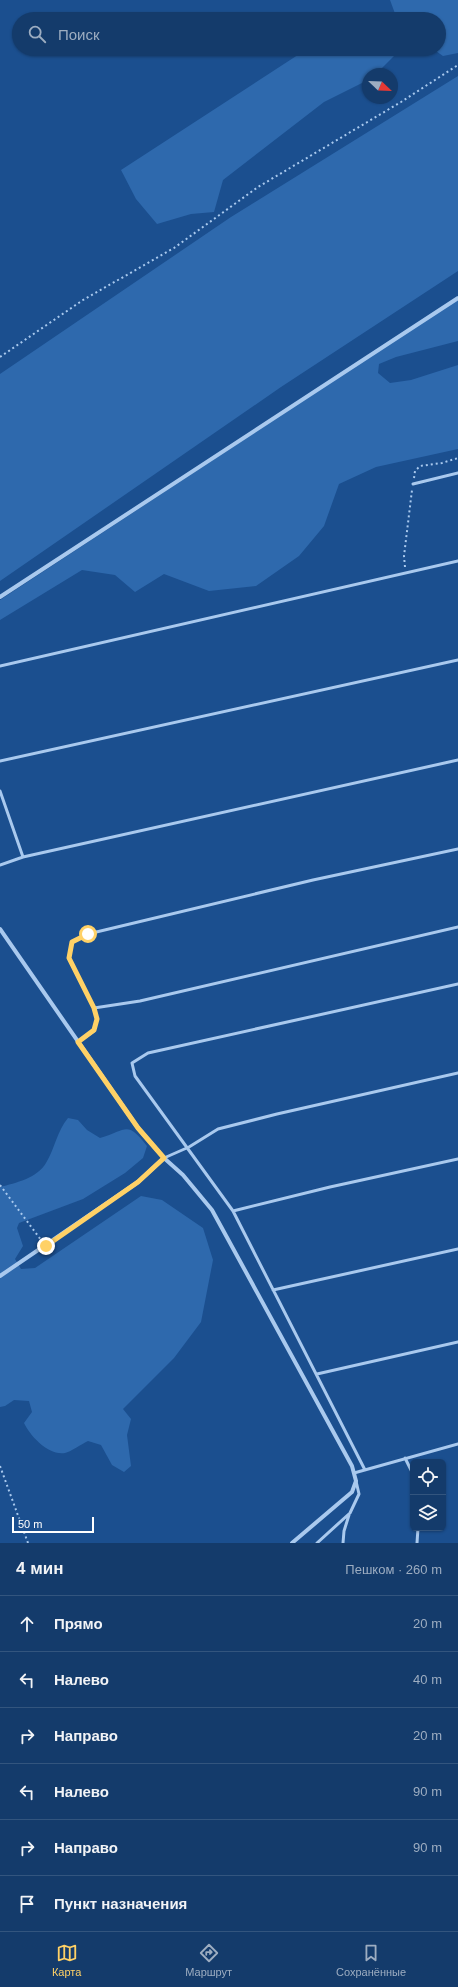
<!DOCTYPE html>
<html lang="ru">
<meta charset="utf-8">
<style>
:root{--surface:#143b6b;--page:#1d4271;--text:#f1f3f6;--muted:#9dadc1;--line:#33557e;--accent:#ffd166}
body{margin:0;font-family:Arial,sans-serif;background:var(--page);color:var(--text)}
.controls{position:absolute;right:12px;bottom:12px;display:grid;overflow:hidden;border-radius:6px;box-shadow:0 1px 3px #0004}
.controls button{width:36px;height:36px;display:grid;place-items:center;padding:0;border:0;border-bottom:1px solid var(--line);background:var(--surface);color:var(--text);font:20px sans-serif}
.compass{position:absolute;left:362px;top:68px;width:36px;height:36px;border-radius:50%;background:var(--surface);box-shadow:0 1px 3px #0004;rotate:113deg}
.scale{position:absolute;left:12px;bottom:10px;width:82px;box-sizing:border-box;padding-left:4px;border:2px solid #fff;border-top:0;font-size:11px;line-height:14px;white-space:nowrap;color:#fff;-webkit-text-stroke:3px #1b4f8f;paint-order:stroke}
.stop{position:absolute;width:12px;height:12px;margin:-9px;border:3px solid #ffd166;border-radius:50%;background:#fff}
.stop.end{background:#ffd166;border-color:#fff;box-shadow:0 1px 4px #0008}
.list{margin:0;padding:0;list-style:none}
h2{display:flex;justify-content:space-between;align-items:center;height:52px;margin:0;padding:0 16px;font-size:17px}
h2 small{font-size:13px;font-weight:400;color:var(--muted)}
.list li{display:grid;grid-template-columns:26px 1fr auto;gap:12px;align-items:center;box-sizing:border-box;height:56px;padding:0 16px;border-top:1px solid var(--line)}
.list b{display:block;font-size:15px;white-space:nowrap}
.list em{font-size:13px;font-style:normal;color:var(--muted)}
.icon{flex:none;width:22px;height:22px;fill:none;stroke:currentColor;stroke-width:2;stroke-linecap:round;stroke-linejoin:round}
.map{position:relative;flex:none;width:458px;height:1543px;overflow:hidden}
.search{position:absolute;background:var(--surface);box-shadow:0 1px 3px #0004;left:12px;right:12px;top:12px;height:44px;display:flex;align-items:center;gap:10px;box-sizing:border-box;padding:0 14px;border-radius:22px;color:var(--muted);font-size:15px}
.sheet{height:388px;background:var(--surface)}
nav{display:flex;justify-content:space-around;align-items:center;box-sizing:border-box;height:56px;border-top:1px solid var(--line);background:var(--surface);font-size:11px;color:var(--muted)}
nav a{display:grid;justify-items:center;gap:2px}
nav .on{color:var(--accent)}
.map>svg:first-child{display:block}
.green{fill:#2e69ad}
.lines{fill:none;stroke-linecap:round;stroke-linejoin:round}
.path{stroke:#a9c9ee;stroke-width:2;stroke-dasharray:2 3;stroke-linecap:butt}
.lane{stroke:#a9c9ee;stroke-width:3}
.street{stroke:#a9c9ee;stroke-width:4}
.route{stroke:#ffd166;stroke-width:5}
</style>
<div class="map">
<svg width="458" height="1543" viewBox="0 0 458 1543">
<rect width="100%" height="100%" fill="#1b4f8f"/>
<path class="green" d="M390,0H458V53L443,56L433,49H439V19H397Z
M307,49H394L395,55L376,74H368V80L324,102L223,180L214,212L191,214L157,224L136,199L121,170Z
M458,76V271L281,387L0,581V374L231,217Z
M458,299V341L396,357L379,364L378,373L390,383L411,380L458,365V449L376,467L339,484L324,526L299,556L256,586L209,591L164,574L135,592L115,575L82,570L0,620V600Z
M68,1118L78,1120L87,1130L100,1138C127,1130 127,1120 147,1146L143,1158L125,1173L83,1199L19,1223L17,1228L23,1246L15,1259L21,1269L35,1268L141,1196L162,1200L203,1228L213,1260L201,1322L174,1358L123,1409L131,1419L127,1435L131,1466L124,1472L112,1465L101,1445L88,1441C82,1444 70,1452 65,1453C49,1456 30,1436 24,1423L32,1412L29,1401L14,1400L5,1406L0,1407V1187C16,1183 37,1178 46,1163C55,1148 57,1131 68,1118Z"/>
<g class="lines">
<path class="path" d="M0,357L83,300L174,248L258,187L401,102L458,65
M414,478L415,471L420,466L442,463L458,458
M405,567L404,556L412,490
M0,1185L41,1240
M0,1466L28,1543"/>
<path class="lane" d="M413,484L458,473
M0,666L458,561
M0,761L458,660
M0,791L23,857
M0,865L23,857L458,760
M94,1008L140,1001L458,927
M78,1042L94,1031L97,1019L94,1008L69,959L72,942L88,934L313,880L458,849
M164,1158L189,1147L218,1129L277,1114L458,1073
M233,1211L330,1187L458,1159
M273,1290L458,1249
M317,1374L458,1342
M405,1458L413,1474
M365,1470L233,1211L135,1076L132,1063L148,1053L458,984
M354,1473L458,1444
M317,1543L350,1513L359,1494L356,1481
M343,1543L344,1531L349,1515
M417,1543L418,1528"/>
<path class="street" d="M0,597L458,298
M0,929L138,1128L164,1158L183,1175L212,1210L352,1466L356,1481L352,1492L292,1543
M0,1276L138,1182L164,1158"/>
</g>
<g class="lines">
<path class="route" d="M46,1246L138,1182L164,1158L138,1128L78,1042L94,1030L97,1019L94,1008L69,958L72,942L88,934"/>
</g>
</svg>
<div class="controls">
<button><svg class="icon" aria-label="locate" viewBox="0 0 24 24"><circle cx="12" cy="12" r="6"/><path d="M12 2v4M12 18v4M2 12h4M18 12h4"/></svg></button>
<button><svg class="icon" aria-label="layers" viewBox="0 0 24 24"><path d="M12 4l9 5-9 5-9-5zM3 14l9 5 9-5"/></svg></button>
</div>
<svg class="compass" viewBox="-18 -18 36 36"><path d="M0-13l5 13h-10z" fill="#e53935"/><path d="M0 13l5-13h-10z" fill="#9dadc1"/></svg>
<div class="scale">50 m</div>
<div class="stop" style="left:88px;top:934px"></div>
<div class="stop end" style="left:46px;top:1246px"></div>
<div class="search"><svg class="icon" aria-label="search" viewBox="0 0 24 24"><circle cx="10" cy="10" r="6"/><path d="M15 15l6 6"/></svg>Поиск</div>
</div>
<section class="sheet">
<h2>4 мин<small>Пешком · 260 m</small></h2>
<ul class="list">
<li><svg class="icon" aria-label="ahead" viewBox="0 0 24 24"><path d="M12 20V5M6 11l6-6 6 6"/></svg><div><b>Прямо</b></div><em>20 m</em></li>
<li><svg class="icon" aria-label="left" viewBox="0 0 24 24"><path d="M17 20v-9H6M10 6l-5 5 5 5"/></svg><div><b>Налево</b></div><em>40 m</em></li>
<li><svg class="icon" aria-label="right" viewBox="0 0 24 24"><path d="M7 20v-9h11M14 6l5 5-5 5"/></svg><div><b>Направо</b></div><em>20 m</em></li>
<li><svg class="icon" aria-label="left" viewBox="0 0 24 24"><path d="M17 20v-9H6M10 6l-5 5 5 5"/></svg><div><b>Налево</b></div><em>90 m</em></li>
<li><svg class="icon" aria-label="right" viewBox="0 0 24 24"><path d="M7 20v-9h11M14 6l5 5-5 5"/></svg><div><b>Направо</b></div><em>90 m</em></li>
<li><svg class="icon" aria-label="arrive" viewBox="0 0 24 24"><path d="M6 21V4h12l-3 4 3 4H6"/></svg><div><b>Пункт назначения</b></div></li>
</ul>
</section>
<nav>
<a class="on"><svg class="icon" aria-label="map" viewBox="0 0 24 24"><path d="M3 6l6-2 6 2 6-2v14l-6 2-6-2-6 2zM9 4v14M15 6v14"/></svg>Карта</a>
<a><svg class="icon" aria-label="directions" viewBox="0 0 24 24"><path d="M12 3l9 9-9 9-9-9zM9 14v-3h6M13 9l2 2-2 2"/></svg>Маршрут</a>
<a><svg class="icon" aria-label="saved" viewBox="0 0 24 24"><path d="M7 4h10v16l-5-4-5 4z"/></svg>Сохранённые</a>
</nav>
